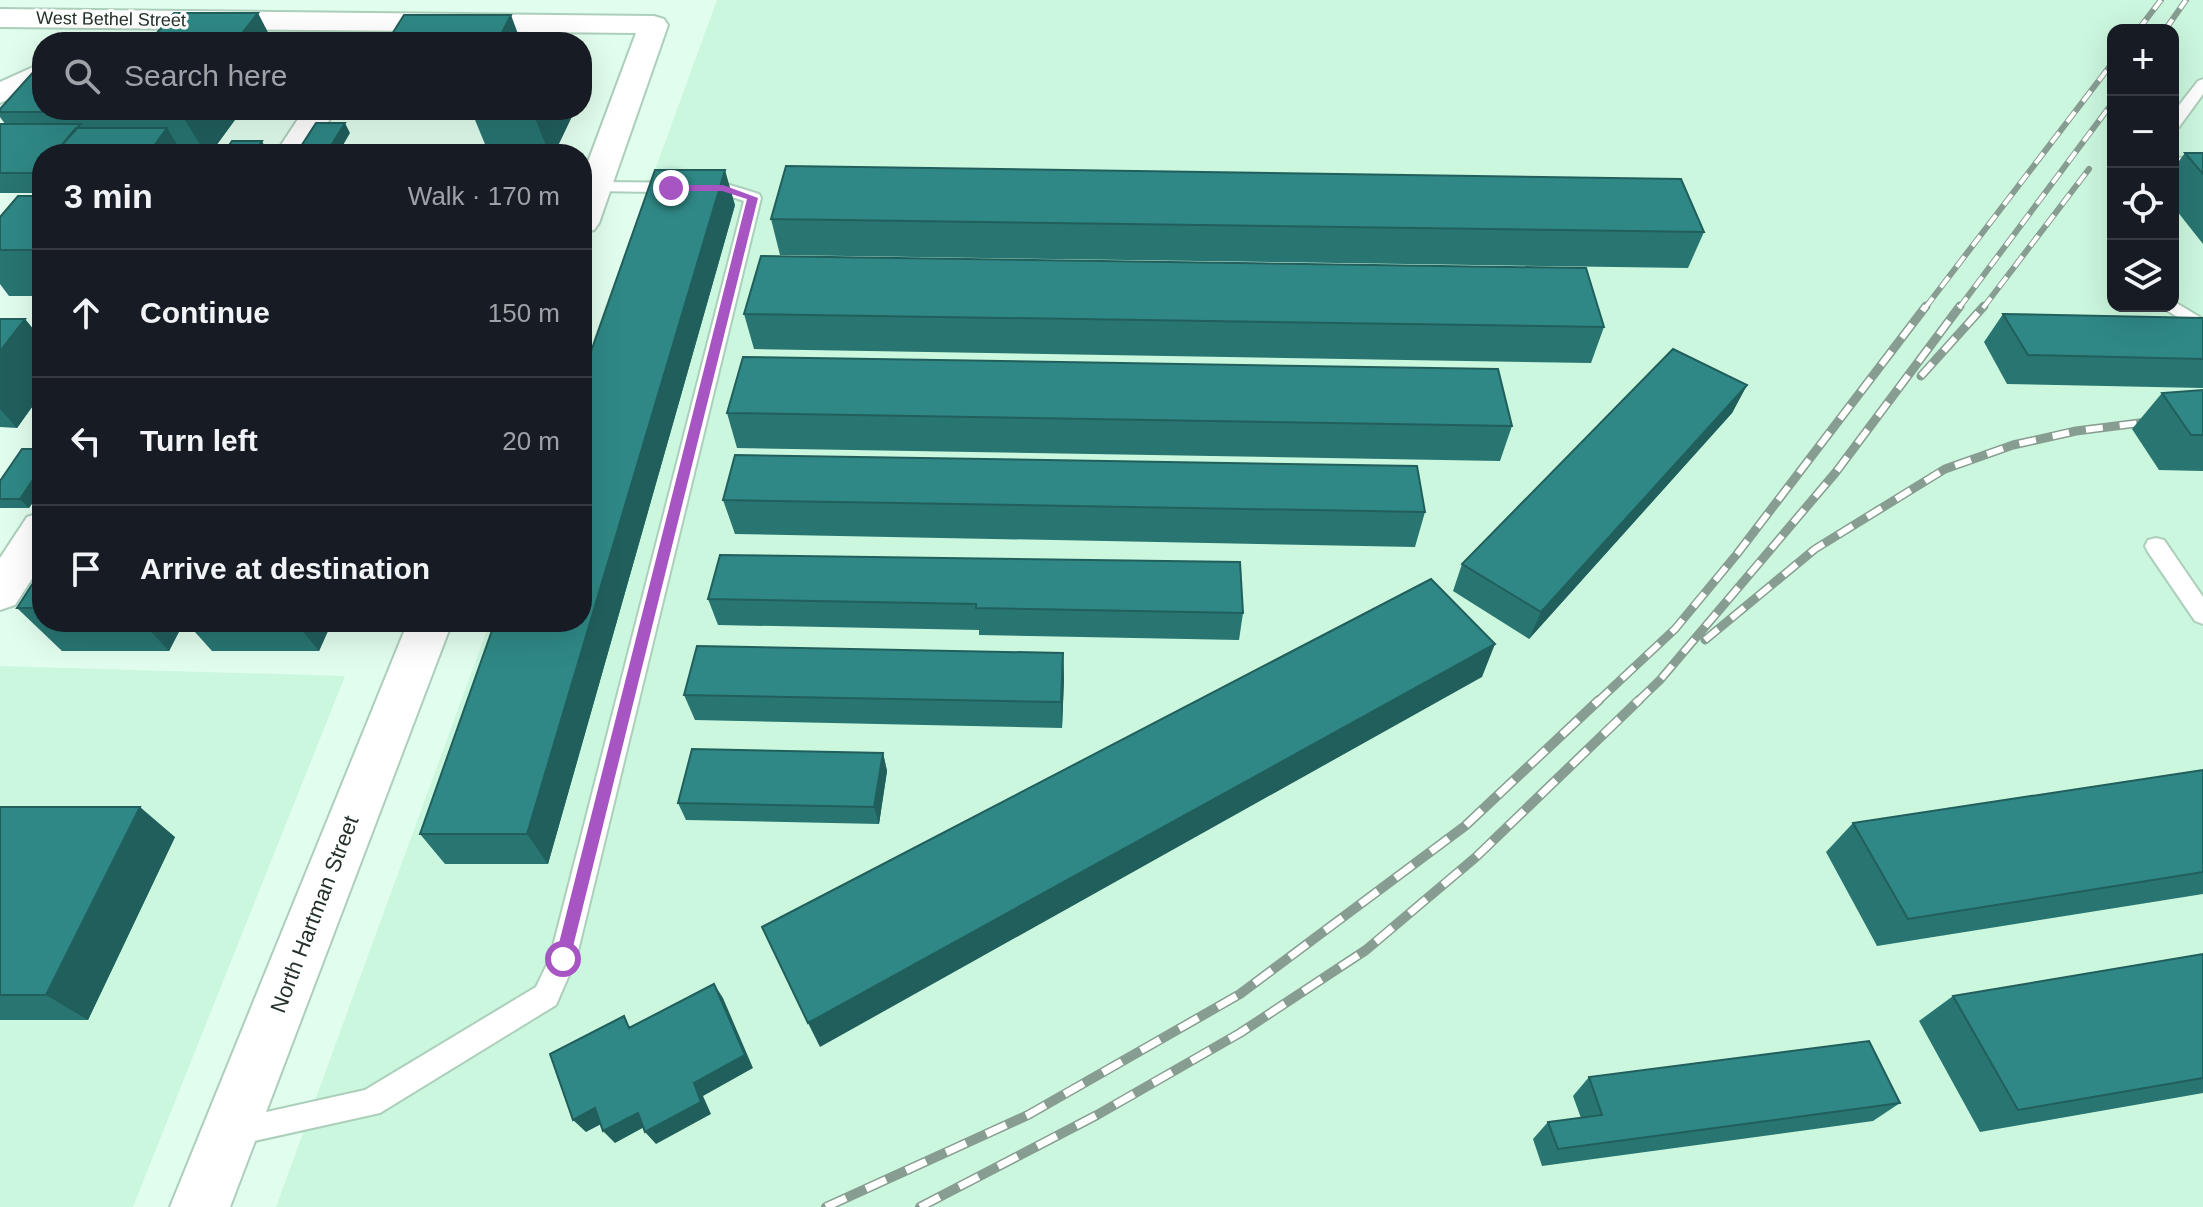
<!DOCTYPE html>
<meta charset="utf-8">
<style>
:root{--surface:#171b24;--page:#20242c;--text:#f1f3f6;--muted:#9ea1a6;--line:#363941}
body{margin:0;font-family:Helvetica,sans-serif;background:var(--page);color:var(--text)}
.controls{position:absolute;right:24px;top:24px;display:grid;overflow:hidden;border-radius:16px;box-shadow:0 8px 32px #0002}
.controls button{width:72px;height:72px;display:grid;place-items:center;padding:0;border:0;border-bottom:2px solid var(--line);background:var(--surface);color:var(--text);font:40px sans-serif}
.stop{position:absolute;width:24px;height:24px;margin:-18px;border:6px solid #a855c4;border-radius:50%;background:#fff}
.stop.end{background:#a855c4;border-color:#fff;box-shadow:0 2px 8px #0008}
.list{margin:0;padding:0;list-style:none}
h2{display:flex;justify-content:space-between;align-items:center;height:104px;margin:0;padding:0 32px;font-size:34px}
h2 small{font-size:26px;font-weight:400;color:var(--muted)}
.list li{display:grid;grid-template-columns:52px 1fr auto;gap:24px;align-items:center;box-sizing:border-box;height:128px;padding:0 32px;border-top:2px solid var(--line)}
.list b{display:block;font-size:30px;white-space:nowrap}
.list em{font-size:26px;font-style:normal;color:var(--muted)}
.icon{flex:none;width:44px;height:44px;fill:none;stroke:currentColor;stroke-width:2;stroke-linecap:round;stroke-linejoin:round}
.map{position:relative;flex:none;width:2203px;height:1207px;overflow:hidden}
.search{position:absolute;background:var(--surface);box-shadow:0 8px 32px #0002;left:32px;top:32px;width:560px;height:88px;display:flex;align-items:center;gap:20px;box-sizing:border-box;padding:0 28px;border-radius:32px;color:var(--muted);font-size:30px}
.panel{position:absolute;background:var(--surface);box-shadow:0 8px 32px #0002;left:32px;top:144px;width:560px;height:488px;border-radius:32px}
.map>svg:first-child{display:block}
.built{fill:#cbf7de;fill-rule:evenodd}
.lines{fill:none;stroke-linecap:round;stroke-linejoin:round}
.service-casing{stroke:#accfbb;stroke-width:4}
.minor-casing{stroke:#accfbb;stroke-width:4}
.service{fill:#fff;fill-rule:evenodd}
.minor{fill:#fff;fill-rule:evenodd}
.rail-far2-casing{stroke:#889d91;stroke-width:6}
.rail-far1-casing{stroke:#889d91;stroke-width:9}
.rail-casing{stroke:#889d91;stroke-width:10}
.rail-far2{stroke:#fff;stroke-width:4;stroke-dasharray:13;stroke-linecap:butt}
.rail-far1{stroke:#fff;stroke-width:6;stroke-dasharray:17;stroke-linecap:butt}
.rail{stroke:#fff;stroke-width:7;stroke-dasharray:22;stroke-linecap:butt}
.wall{fill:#287572}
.shaded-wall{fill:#215f5d}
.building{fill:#2f8885;stroke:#215f5d;stroke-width:2}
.route{fill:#a855c4}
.labels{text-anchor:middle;stroke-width:6;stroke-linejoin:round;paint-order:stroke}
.far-street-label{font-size:18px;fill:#233129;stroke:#fff}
.street-label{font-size:22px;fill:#233129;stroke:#fff}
</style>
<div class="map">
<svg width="2203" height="1207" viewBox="0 0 2203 1207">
<rect width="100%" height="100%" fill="#e1fded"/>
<path class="built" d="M717,0H2203V1207H276L490,622H582V370ZM2113,30H2173V306H2113Z
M0,666L345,676L133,1207H0Z"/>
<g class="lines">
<defs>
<path id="service" d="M2203,79V94L2179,127L2173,129V113L2198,81Z
M2203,157V167L2173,168V158Z
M596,182L723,183L759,194L761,198L576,959L556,1005L380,1113L232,1146L222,1142L218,1132L222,1122L365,1090L536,987L550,958L744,201L721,193L590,191L588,187L590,183Z
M2173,301L2203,319V333L2160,306H2173Z
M2156,538L2164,540L2203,597V624L2195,621L2148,552L2145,546L2148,540Z"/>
<path id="minor" d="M0,9L654,16L664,19L668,25L599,223L594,230L582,233V178L636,33L0,27Z
M42,63V84L0,103V82Z
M304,110H336L307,154H275Z
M42,512V563L15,605L0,610V558L27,517Z
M408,622H452L230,1207H170Z"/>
</defs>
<use href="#service" class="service-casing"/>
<use href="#minor" class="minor-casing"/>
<use href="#service" class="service"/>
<use href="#minor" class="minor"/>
<defs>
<path id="rail-far2" d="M2138,30L2161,0
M2165,30L2186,0
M1925,308L2113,62
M1959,308L2113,102
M1983,308L2089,169"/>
<path id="rail-far1" d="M1921,376L1984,306
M1705,640L1815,549L1945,469L2013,445L2076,431L2203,415
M1597,702L1675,629L1737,554L1926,306
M1637,702L1660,680L1836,472L1960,306"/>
<path id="rail" d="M826,1207L1028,1115L1240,994L1465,826L1599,700
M920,1207L1097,1115L1240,1033L1366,950L1476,857L1639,700"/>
</defs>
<use href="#rail-far2" class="rail-far2-casing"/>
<use href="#rail-far1" class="rail-far1-casing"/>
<use href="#rail" class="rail-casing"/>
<use href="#rail-far2" class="rail-far2"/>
<use href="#rail-far1" class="rail-far1"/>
<use href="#rail" class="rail"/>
</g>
<path class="wall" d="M0,109L238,110L240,113L210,154H42V193H0V124H5L0,117Z
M476,110H575L554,154H489L473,115Z
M2185,153H2203V244L2173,206V169Z
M42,196V296H9L0,284V217Z
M735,205L548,864H445L420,834Z
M771,219L1704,232L1688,268L780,255Z
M744,314L1604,327L1591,363L754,349Z
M2003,314L2203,318V388L2007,384L1984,342Z
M0,319H25L42,340V393L17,428L0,427Z
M1747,385L1732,413L1529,639L1453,591L1462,564Z
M2203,390V471L2159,470L2132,429L2162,393Z
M727,413L1512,426L1500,461L737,448Z
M42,449V489L29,508H0V481Z
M723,500L1425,512L1415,547L735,534Z
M720,555L1243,613L1239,640L979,635V630L718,625L708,599Z
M42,569V622H184L169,651H62L17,608Z
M186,622H332L319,651H212Z
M1063,653L1064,679L1062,728L695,720L684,695Z
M883,753L887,771L879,824L686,820L678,803Z
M2203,770V894L1877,946L1826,852L1853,823Z
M0,807L175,837L88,1020H0Z
M2203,954V1093L1980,1132L1919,1021L1953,996Z
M1589,1077L1900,1103L1873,1121L1542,1166L1533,1139L1548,1122L1581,1118L1573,1096Z"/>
<path class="shaded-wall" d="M258,13L273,42H235Z
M511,15L521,42H497Z
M182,110H238L240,113L210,154H206L180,112Z
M537,110H575L554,154H549L534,115Z
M345,123L350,133L338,154H326Z
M167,128L183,154H148Z
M262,141L267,151L265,154H253Z
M725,170L735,205L548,864L527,834Z
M25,319L42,340V393L17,428L0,409V351Z
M1747,385L1732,413L1529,639L1541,612Z
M42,466V489L29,508L20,499Z
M142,622H184L169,651Z
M295,622H332L319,651Z
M1495,644L1482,677L820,1047L808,1023Z
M1063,653L1064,679L1062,728L1061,702Z
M883,753L887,771L879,824L874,807Z
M140,807L175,837L88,1020L46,995Z
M714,984L723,998L753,1068L703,1096L711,1114L656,1144L645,1132L694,1083Z
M595,1108L607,1121L586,1132L573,1120Z
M638,1113L648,1125L615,1143L603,1131Z"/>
<path class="building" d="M174,13H258L235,42H149Z
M404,15H511L497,42H387Z
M36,69H42V110H91L90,112H91H0V109Z
M91,110H182L180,112H90Z
M476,110H537L534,115H473Z
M316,123H345L326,154H296Z
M0,124H81L54,154H42V168L38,173H0Z
M76,128H167L148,154H54Z
M232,141H262L253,154H223Z
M2185,153H2203V174Z
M786,166L1681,179L1704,232L771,219Z
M42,168V177H35Z
M655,170H725L527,834H420L495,622H582V377Z
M18,196H42V250H0V217Z
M761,256L1586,268L1604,327L744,314Z
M2003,314L2203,318V359L2028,355Z
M0,319H25L0,351Z
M1673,349L1747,385L1541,612L1462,564Z
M743,357L1498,369L1512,426L727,413Z
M2203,390V435H2191L2162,393Z
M22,449H42V466L20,499H0V481Z
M735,455L1417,466L1425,512L723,500Z
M720,555L1240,562L1243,613L976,608V604L708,599Z
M42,569V608H17Z
M1431,579L1495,644L808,1023L762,927Z
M697,646L1063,653L1061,702L684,695Z
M692,749L883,753L874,807L678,803Z
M2203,770V872L1908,919L1853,823Z
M0,807H140L46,995H0Z
M2203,954V1078L2018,1110L1953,996Z
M714,984L745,1055L694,1083L701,1102L645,1132L638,1113L603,1131L595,1108L573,1120L550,1054L624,1016L629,1028Z
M1869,1041L1900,1103L1558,1149L1548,1122L1602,1115L1589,1077Z"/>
<path class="route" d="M723,185L758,198L570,959L563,966L555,959L747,199L722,191H671L666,188L671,185Z"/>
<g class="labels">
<g class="far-street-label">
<text transform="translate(111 19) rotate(1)" y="6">West Bethel Street</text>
</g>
<g class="street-label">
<text transform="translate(314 914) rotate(-69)" y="8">North Hartman Street</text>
</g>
</g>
</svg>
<div class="controls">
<button>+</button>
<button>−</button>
<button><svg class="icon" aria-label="locate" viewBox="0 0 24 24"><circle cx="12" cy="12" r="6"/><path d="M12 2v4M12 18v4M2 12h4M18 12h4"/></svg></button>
<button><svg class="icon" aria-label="layers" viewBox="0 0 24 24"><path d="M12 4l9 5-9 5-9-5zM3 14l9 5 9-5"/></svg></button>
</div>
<div class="stop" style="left:563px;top:959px"></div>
<div class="stop end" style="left:671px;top:188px"></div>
<div class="search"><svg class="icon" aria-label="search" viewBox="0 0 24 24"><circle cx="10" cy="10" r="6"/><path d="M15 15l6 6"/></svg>Search here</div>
<section class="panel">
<h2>3 min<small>Walk · 170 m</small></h2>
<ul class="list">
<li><svg class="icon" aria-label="ahead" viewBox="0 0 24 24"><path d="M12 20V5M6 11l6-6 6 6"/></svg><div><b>Continue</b></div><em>150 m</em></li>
<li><svg class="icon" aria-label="left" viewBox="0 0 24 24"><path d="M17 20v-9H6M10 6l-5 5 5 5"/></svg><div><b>Turn left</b></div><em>20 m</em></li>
<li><svg class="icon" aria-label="arrive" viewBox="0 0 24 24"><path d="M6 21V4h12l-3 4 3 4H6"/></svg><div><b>Arrive at destination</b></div></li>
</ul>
</section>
</div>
